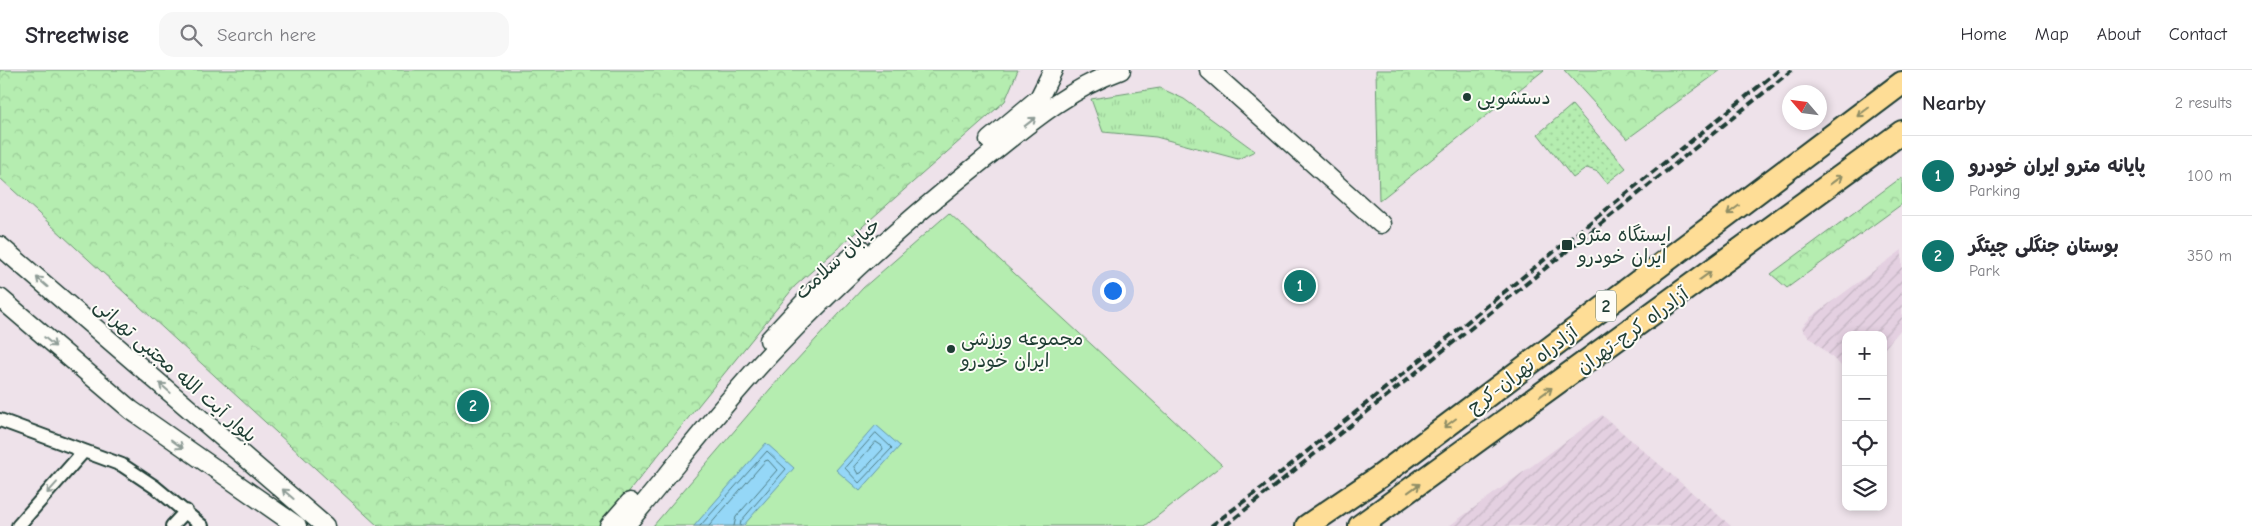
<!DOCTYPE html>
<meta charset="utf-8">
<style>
:root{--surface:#fff;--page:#f7f7f7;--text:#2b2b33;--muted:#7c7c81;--line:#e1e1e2;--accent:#0f766e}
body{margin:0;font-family:"Comic Neue","Playpen Sans Arabic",sans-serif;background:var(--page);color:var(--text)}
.controls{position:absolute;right:15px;bottom:15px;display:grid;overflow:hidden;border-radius:10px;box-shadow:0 2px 8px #0003}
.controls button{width:45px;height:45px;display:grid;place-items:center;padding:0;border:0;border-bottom:1px solid var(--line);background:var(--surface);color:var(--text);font:25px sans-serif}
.compass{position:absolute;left:1782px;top:15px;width:45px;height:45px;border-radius:50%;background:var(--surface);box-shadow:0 2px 8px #0003;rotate:298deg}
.you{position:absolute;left:1112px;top:220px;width:18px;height:18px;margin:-12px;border:4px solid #fff;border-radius:50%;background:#1a73e8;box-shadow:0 0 0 8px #1a73e833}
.badge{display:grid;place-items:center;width:32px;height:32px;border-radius:50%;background:var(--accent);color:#fff;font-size:16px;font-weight:700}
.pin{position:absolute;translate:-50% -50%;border:2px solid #fff;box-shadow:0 1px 5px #0006}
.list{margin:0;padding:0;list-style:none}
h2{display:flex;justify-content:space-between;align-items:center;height:65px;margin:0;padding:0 20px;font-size:21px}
h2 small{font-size:16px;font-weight:400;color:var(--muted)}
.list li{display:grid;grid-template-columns:32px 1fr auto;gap:15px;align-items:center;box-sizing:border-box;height:80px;padding:0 20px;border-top:1px solid var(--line)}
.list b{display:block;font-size:19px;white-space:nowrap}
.list p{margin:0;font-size:16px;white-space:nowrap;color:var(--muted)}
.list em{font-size:16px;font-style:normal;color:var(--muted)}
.icon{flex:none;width:28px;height:28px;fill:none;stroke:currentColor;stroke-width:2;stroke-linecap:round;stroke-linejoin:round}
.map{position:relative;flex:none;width:1902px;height:456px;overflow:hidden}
header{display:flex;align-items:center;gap:30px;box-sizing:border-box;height:70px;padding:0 25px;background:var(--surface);border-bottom:1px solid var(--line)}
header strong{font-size:24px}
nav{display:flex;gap:28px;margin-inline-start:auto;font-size:18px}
.search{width:350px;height:45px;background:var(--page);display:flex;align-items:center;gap:12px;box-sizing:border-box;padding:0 18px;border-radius:15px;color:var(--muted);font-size:19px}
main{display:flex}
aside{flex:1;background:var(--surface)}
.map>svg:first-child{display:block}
.industrial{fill:url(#industrial-furrows)}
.grass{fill:url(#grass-tufts);stroke:#6a9572}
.forest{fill:url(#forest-crowns);stroke:#6a9572}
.garden{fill:url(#garden-dots);stroke:#6a9572}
.pitch{fill:#b5edb0;stroke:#6a9572}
.water{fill:#95d7f7;stroke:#6699a9}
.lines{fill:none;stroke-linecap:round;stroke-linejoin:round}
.shore{stroke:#4e7b82;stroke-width:1}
.street-casing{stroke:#1f3d34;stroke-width:16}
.secondary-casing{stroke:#1f3d34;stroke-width:21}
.highway-casing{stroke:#1f3d34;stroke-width:26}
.street{stroke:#fdfcf7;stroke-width:12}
.secondary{stroke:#fdfcf7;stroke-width:18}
.highway{stroke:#fedd96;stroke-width:22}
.rail{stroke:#1f3d34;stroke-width:4;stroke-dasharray:8 4;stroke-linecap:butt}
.oneway{stroke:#8e8d65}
.oneway2{stroke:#8e9c96}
.poi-dot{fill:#1f3d34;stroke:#fdfcf7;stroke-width:2}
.labels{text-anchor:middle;stroke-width:4;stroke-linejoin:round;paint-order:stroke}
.shield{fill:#fdfcf7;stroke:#62766e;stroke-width:1}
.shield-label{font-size:18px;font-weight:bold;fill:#1f3d34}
.poi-label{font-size:19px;fill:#1f3d34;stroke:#fdfcf7;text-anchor:start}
.street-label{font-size:19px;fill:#1f3d34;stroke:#fdfcf7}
</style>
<header>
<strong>Streetwise</strong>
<div class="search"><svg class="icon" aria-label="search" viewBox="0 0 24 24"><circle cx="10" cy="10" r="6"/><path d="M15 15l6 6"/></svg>Search here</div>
<nav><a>Home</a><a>Map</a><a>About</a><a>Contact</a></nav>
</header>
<main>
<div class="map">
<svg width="1902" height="456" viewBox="0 0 1902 456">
<defs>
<pattern id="industrial-furrows" width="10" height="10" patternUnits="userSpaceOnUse" patternTransform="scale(1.25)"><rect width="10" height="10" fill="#e4d0e1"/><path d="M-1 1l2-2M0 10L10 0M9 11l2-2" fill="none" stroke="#c3b4c2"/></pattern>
<pattern id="grass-tufts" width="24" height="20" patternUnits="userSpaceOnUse" patternTransform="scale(1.25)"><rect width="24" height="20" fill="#b5edb0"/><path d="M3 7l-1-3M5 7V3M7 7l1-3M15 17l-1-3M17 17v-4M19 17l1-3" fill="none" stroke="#9bcc98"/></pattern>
<pattern id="forest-crowns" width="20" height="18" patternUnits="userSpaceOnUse" patternTransform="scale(1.25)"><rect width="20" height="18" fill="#b5edb0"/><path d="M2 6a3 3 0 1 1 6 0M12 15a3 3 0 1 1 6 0" fill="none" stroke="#9bcc98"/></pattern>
<pattern id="garden-dots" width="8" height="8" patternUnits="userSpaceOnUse" patternTransform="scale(1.25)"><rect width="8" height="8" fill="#b5edb0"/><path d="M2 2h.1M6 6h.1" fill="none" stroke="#9bcc98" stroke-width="1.8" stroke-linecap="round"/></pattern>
</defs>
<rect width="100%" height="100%" fill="#eee2ea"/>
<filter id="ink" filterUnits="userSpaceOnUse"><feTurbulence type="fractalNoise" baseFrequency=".02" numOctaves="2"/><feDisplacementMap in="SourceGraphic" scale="10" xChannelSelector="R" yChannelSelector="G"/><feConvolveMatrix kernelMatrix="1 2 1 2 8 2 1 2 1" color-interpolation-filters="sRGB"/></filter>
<g filter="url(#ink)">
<path class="industrial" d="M1902,180V258L1883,280V265H1846V300L1804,262L1802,257L1811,247Z
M1602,345L1731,456H1449Z"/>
<path class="grass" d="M1160,18L1184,29L1255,81L1238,89L1156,67L1103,62L1091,29Z"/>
<path class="forest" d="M0,0H1018L1005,31L795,216L601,456H378L0,108Z
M1376,0H1544L1379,131Z
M1564,0H1721L1627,69Z
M1902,107V134L1787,218L1771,204Z"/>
<path class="garden" d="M1572,35L1626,98L1607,113L1598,102L1587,98L1573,108L1538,64Z"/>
<path class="pitch" d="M949,143L1222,395L1145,456H653L771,318L863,218Z"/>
<path class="water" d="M876,355L900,376L860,421L836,400Z
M766,373L794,398L743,456H694Z"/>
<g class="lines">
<path class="shore" d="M876,363L892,378L859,413L845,398Z
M876,372L882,376L883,379L861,403L858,404L854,397Z
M700,456L767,381L786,399L741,451L740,456
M709,456L765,391L768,390L777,400L736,447L734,456"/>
<defs>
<path id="street" d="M0,350L122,395L155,417L202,456
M18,456L84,381
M172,456L186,441"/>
<path id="secondary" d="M1209,0L1381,154
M989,70L1039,28L1053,0
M0,176L325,456
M0,228L131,340L297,456
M769,270L827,208L861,179
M609,456L630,432
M625,456C674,399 719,338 771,283C837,213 908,149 983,90C1027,55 1068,19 1121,0"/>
<path id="highway" d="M1307,456L1379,407L1902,13
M1360,456L1902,62"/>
</defs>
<use href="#street" class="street-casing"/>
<use href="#secondary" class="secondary-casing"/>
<use href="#highway" class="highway-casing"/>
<use href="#street" class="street"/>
<use href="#secondary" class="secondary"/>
<use href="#highway" class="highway"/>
<path class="rail" d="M1211,456L1263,417L1779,0
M1225,456L1792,0"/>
</g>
<defs><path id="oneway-shaft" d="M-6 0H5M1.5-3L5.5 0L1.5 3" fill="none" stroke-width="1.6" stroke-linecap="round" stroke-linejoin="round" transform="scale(1.25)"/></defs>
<g class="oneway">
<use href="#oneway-shaft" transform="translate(1863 42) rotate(143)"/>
<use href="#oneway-shaft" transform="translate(1836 110) rotate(-36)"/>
<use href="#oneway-shaft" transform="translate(1733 140) rotate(143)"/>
<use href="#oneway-shaft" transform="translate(1705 206) rotate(-36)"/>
<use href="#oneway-shaft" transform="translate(1546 322) rotate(-36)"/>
<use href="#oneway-shaft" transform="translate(1450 353) rotate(143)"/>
<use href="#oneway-shaft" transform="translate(1414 418) rotate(-36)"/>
</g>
<g class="oneway2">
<use href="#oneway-shaft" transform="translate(1030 52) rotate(-38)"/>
<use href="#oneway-shaft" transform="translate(42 212) rotate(-139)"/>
<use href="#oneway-shaft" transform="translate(50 272) rotate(40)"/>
<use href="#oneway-shaft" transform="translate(165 318) rotate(-139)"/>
<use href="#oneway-shaft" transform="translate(177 374) rotate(36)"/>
<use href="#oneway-shaft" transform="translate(52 418) rotate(132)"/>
<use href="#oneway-shaft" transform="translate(288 424) rotate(-139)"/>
</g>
</g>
<g class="poi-dot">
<circle cx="1467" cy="27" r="5"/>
<rect x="1561" y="169" width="12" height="12" rx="2.5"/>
<circle cx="951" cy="279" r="5"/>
</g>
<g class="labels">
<rect class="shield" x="1596" y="220.5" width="20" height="31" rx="4"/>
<g class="shield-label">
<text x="1606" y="242">2</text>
</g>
<g class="poi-label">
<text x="1477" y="34">دستشویی</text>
<text x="1578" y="171">ایستگاه مترو<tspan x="1578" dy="22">ایران خودرو</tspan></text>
<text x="961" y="275">مجموعه ورزشی<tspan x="961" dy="22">ایران خودرو</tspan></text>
</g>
<g class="street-label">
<text transform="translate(837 188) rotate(-43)" y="7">خیابان سلامت</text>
<text transform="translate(1632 260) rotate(-36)" y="7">آزادراه کرج-تهران</text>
<text transform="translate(1522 299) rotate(-37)" y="7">آزادراه تهران-کرج</text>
<text transform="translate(176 300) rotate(41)" y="7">بلوار آیت الله مجتبی تهرانی</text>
</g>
</g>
</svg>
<div class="controls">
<button>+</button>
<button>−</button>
<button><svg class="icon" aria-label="locate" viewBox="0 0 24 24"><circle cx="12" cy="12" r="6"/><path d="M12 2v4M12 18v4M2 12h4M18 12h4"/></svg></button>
<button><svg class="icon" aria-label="layers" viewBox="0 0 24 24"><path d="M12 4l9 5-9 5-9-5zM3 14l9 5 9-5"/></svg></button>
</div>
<svg class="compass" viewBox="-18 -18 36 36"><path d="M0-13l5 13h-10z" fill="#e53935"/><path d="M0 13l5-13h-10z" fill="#7c7c81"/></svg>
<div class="you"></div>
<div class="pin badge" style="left:1300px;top:216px">1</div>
<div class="pin badge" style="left:473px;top:336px">2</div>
</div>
<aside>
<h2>Nearby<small>2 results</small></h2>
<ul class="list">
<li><span class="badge">1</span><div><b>پایانه مترو ایران خودرو</b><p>Parking</p></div><em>100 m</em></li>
<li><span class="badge">2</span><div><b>بوستان جنگلی چیتگر</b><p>Park</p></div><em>350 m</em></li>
</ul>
</aside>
</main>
